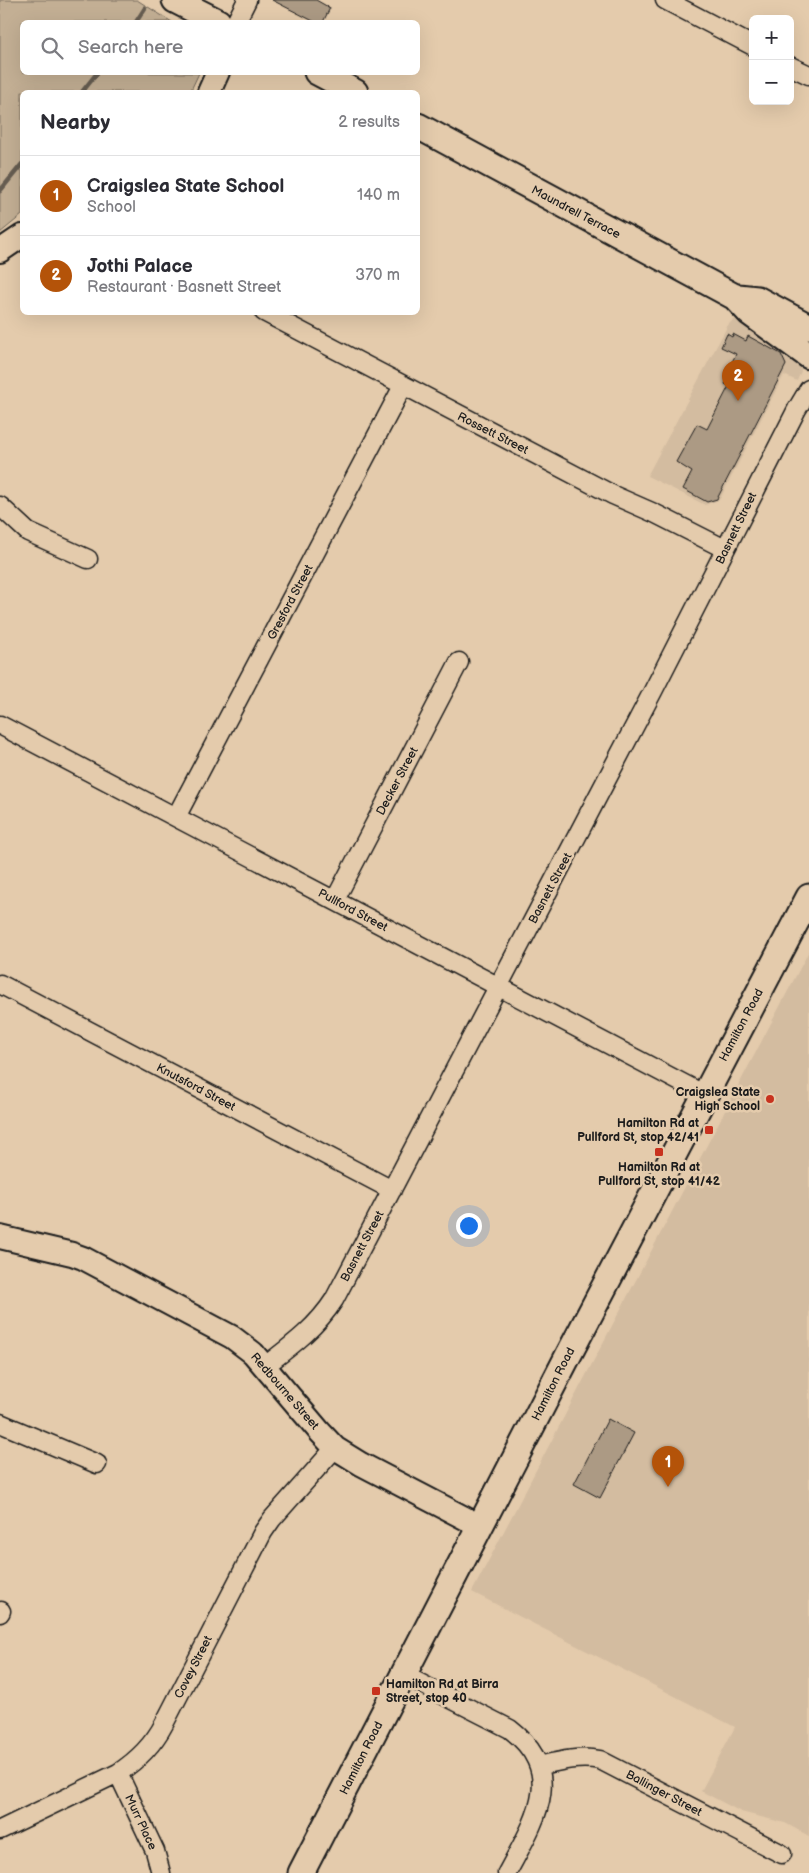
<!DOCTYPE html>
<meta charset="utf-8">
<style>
:root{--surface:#fff;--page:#f2f2f3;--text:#2b2b33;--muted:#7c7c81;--line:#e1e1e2;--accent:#b45309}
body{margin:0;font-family:"Balsamiq Sans",sans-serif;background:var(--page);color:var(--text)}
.controls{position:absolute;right:15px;top:15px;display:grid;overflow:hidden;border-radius:8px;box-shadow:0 5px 20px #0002}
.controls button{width:45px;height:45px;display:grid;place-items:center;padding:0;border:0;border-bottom:1px solid var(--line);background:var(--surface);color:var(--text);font:25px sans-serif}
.you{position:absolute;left:468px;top:1225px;width:18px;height:18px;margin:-12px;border:4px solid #fff;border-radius:50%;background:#1a73e8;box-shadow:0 0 0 8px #1a73e833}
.badge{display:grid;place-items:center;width:32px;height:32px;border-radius:50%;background:var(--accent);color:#fff;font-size:16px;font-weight:700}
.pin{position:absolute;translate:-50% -41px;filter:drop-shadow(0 1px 2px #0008)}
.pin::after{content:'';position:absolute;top:26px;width:18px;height:15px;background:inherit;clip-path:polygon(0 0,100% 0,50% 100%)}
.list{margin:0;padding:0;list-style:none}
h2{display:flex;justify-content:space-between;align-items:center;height:65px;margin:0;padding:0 20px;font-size:21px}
h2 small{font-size:16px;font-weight:400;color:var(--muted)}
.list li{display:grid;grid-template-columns:32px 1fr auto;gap:15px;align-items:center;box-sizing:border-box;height:80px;padding:0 20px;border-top:1px solid var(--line)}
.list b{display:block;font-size:19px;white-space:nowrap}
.list p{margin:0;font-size:16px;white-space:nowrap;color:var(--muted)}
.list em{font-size:16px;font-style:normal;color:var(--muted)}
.icon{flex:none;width:28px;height:28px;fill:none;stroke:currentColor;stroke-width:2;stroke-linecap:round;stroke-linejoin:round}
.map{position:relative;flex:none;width:809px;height:1873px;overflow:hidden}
.search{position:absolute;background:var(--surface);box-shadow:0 5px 20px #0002;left:20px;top:20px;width:400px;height:55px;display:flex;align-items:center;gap:12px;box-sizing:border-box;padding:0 18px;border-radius:8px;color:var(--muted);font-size:19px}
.panel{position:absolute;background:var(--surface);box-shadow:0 5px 20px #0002;left:20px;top:90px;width:400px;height:225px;border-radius:8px}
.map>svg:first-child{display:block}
.built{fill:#d3bca0}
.green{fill:#c3af94;stroke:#706658}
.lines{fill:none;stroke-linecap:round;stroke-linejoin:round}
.stream{stroke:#665d51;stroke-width:4.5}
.building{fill:#ac9a84;stroke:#1c1c1c}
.minor-casing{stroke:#1c1c1c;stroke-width:21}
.tertiary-casing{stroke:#1c1c1c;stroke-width:26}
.secondary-casing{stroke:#1c1c1c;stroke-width:29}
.minor{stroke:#e4cbac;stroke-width:18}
.tertiary{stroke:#e4cbac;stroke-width:22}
.secondary{stroke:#e4cbac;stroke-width:25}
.poi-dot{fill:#c8321e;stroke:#e4cbac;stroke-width:2}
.labels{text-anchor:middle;stroke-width:5;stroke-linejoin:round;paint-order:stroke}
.street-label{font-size:12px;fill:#1c1c1c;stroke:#e4cbac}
.poi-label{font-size:12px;font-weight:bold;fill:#1c1c1c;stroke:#e4cbac;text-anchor:end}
</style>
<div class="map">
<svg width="809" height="1873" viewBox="0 0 809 1873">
<rect width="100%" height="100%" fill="#e4cbac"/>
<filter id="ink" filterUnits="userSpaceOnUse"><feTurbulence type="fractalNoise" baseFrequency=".02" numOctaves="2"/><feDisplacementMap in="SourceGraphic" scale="10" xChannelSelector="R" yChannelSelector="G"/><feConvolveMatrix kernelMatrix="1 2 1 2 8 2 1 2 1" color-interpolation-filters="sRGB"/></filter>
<g filter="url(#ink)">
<path class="built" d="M742,319L799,362L801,371L797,381L784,375L721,497L719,500L705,505L647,476L728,325L733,320Z
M809,951V1836L785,1823L741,1812L701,1791L735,1727L472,1592Z"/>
<path class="green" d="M0,0H137L172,22H22V72L199,73L190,92H22V215L0,233Z"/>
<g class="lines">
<path class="stream" d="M136,22L145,8
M82,92L98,72
M0,191L22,164"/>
</g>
<path class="building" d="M272,0H316L330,8L323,22H315Z
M727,334L732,337L733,334L746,341L748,336L781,354L786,365L717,499L707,502L683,489L692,472L676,462L697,424L707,429L729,386L725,384L732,372L728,370L736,354L721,347Z
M608,1419L634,1433L600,1498L574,1484Z"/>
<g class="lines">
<defs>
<path id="minor" d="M665,0L753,46
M236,22L247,0
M790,66L809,75
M264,312L613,495L654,513L725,549
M0,506L28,532L88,559
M0,725L705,1095
M176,817L403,386
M335,900L459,662
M0,984L392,1190
M265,1366C291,1346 316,1328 334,1300L653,691L797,409L809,389
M0,1423L97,1464
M0,1613L1,1611
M404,1675L510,1729C568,1774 534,1822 507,1873
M539,1766C560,1761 579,1756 600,1760L782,1854
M118,1773L155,1851L161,1873
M0,1830L118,1773C138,1760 153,1745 164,1724L263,1532L272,1519L335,1448"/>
<path id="tertiary" d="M209,92L218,72
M0,251L22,236
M0,1237L72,1254L83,1258L232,1337L253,1353L320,1432L335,1448L361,1464L480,1526"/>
<path id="secondary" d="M175,0L218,22
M317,72L355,92
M418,126L735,297L750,313L809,356
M738,297L757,299L809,327
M301,1873L569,1354L809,897"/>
</defs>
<use href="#minor" class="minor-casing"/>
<use href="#tertiary" class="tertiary-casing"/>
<use href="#secondary" class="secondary-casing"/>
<use href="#minor" class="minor"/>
<use href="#tertiary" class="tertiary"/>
<use href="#secondary" class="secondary"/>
</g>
</g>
<g class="poi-dot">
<circle cx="770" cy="1099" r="5"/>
<rect x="704" y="1125" width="10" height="10" rx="2.5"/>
<rect x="654" y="1147" width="10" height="10" rx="2.5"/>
<rect x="371" y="1686" width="10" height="10" rx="2.5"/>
</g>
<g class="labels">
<g class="street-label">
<text transform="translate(576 212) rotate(28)" y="4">Maundrell Terrace</text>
<text transform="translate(493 433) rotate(27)" y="4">Rossett Street</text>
<text transform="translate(736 528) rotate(-64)" y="4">Basnett Street</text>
<text transform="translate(290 602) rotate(-62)" y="4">Gresford Street</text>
<text transform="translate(397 781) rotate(-62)" y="4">Decker Street</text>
<text transform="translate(550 888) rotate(-62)" y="4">Basnett Street</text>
<text transform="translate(353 910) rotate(28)" y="4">Pullford Street</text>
<text transform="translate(741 1025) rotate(-62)" y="4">Hamilton Road</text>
<text transform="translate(196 1087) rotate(28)" y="4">Knutsford Street</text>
<text transform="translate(362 1246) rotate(-62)" y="4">Basnett Street</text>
<text transform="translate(553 1384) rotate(-63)" y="4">Hamilton Road</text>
<text transform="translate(285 1391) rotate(49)" y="4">Redbourne Street</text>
<text transform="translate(193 1667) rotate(-63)" y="4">Covey Street</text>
<text transform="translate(361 1758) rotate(-63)" y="4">Hamilton Road</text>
<text transform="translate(664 1793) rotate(28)" y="4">Ballinger Street</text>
<text transform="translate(141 1822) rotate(65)" y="4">Murr Place</text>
</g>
<g class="poi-label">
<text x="760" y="1096">Craigslea State<tspan x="760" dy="14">High School</tspan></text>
<text x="699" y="1127">Hamilton Rd at<tspan x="699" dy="14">Pullford St, stop 42/41</tspan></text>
<text x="659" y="1171" text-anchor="middle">Hamilton Rd at<tspan x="659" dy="14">Pullford St, stop 41/42</tspan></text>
<text x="386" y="1688" text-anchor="start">Hamilton Rd at Birra<tspan x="386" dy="14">Street, stop 40</tspan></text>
</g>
</g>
</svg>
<div class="controls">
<button>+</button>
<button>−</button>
</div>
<div class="you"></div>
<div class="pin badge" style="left:668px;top:1487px">1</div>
<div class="pin badge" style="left:738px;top:401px">2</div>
<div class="search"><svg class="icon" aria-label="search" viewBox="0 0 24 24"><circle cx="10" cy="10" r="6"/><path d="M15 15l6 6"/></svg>Search here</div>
<section class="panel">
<h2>Nearby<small>2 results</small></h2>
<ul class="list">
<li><span class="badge">1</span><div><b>Craigslea State School</b><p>School</p></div><em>140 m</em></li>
<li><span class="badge">2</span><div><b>Jothi Palace</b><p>Restaurant · Basnett Street</p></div><em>370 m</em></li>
</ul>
</section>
</div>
